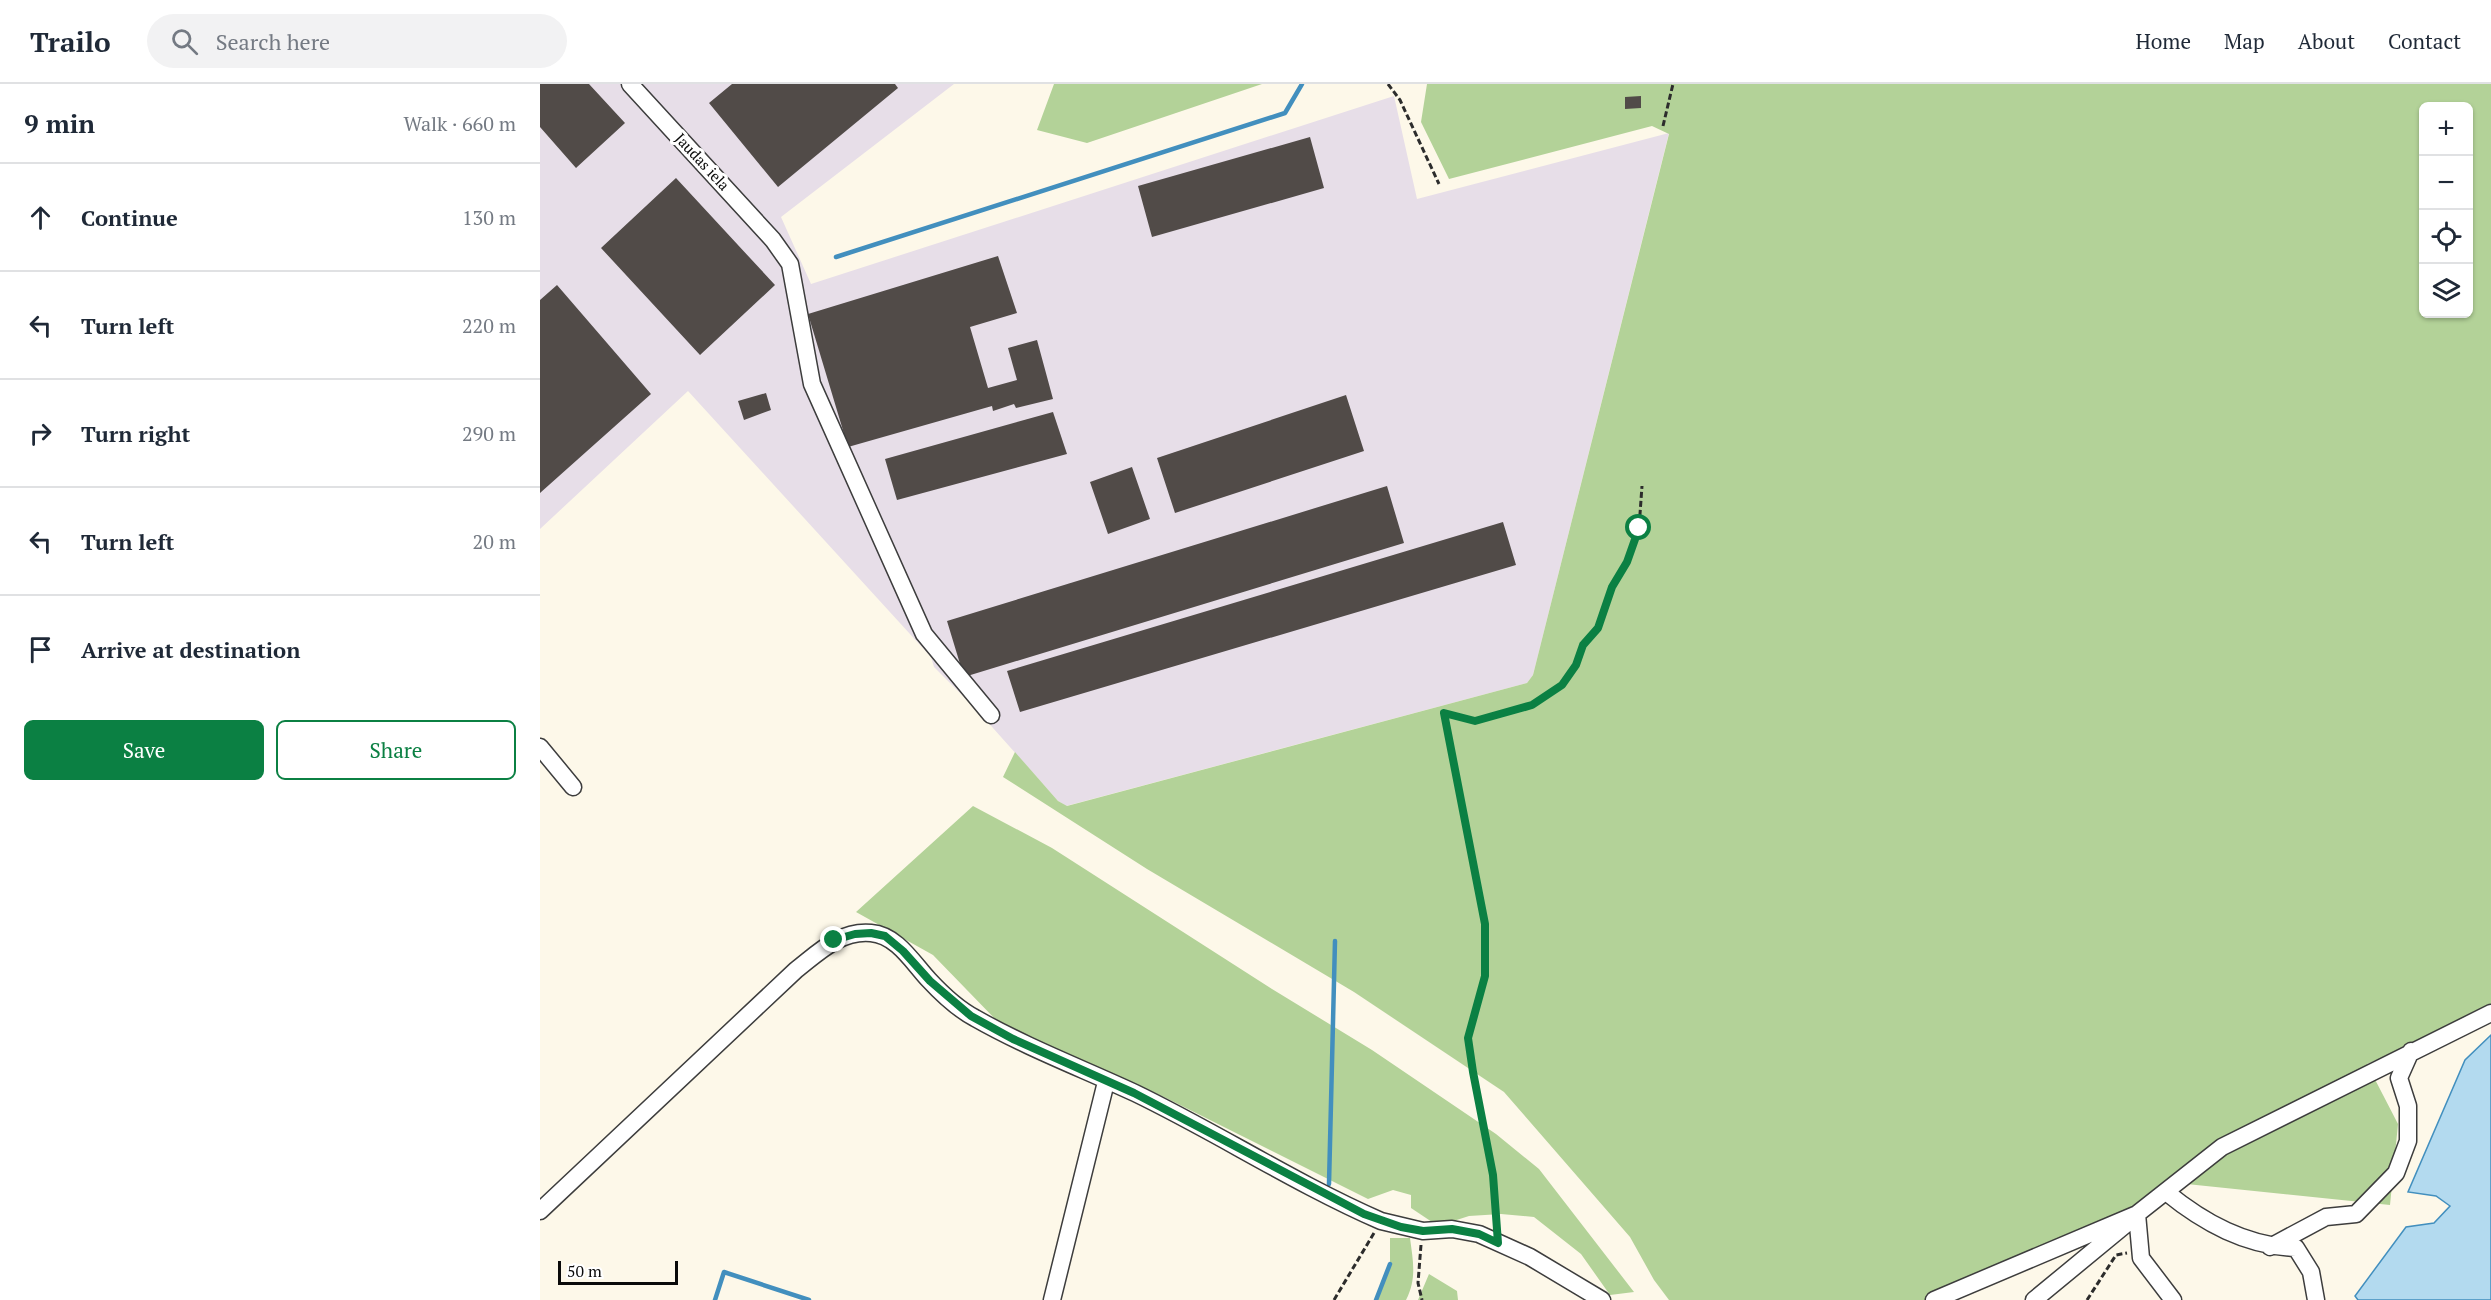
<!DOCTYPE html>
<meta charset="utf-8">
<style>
:root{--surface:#fff;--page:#f2f2f3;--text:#1f2937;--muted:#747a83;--line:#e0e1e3;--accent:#0b8043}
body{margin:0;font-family:"PT Serif",serif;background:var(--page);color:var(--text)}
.controls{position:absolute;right:18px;top:18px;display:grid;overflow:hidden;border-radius:9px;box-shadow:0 2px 4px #0004}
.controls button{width:54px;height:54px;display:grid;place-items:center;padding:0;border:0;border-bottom:2px solid var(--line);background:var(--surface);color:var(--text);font:30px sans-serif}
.scale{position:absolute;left:18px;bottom:15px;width:120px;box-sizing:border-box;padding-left:6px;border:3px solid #0a0a0a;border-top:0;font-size:16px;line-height:21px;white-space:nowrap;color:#0a0a0a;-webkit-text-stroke:4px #fff;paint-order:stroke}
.stop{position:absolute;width:18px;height:18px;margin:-14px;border:4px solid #0b8043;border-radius:50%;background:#fff}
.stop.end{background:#0b8043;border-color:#fff;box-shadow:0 2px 6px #0008}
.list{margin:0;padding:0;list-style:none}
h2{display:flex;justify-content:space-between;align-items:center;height:78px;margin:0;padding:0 24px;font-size:26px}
h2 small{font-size:20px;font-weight:400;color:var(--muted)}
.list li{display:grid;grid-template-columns:39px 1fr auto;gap:18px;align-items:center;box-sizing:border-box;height:108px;padding:0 24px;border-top:2px solid var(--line)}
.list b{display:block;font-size:22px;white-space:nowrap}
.list em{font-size:20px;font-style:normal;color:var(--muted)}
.actions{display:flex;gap:12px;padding:18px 24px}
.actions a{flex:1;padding:14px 0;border:2px solid var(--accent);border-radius:9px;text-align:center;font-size:21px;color:var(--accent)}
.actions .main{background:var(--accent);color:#fff}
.icon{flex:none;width:33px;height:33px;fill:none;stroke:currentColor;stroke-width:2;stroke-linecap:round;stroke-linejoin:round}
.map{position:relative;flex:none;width:1951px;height:1216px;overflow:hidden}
header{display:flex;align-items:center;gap:36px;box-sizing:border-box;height:84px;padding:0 30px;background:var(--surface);border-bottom:2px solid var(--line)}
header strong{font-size:28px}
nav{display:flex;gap:33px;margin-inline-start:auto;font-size:21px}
.search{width:420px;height:54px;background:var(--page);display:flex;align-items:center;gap:15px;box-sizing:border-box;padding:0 21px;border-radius:33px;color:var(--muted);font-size:22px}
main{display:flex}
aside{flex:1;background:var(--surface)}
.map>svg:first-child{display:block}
.industrial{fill:#e7dee8}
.forest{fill:#b3d298;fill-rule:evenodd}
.water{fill:#b3daef;stroke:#428fbe;stroke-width:1.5}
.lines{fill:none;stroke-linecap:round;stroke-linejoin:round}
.stream{stroke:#428fbe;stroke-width:4.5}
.building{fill:#514b48}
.minor-casing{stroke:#3d3d3d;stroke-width:19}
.path{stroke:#2c2c2c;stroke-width:3;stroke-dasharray:6 3;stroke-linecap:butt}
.minor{stroke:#fff;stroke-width:16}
.route{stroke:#0b8043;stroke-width:8}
.labels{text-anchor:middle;stroke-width:6;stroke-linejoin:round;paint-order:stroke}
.street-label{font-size:15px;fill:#0a0a0a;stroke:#fff}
</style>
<header>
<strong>Trailo</strong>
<div class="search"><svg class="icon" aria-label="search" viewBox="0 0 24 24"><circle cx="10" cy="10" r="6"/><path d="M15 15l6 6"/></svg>Search here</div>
<nav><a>Home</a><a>Map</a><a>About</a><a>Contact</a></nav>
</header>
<main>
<aside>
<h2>9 min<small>Walk · 660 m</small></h2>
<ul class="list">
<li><svg class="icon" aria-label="ahead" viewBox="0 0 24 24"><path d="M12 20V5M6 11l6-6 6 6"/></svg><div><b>Continue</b></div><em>130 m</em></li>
<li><svg class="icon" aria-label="left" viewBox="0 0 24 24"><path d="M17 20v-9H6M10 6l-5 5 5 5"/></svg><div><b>Turn left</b></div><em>220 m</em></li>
<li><svg class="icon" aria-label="right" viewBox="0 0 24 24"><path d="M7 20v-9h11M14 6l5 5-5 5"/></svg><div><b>Turn right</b></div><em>290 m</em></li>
<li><svg class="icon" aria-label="left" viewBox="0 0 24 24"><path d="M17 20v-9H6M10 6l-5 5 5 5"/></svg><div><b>Turn left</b></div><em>20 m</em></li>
<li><svg class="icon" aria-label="arrive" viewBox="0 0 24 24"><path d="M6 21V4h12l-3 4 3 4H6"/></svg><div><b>Arrive at destination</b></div></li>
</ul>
<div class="actions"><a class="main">Save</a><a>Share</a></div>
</aside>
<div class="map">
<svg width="1951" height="1216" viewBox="0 0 1951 1216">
<rect width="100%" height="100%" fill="#fdf8e9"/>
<path class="industrial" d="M0,0H414L241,133L271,200L854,12L877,115L1129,49L993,591L987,599L526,722L518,717L436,625L394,583L391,573L148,307L0,445Z"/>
<path class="forest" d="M514,0H722L547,59L497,46Z
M887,0H1951V926L1827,980L1858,1040L1850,1121L1637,1099L1597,1130L1394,1216H1129L1114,1196L1090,1153L964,1008L814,908L607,785L463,693L475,668L518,717L527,722L987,599L993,591L1129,50L1112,42L909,95L881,38ZM1884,22H1928V230H1884Z
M433,722L512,764L732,905L832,966L956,1050L999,1085L1094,1208L1070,1211L1041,1170L994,1133L961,1130L929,1132L898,1142L871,1124V1111L853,1106L828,1115L624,1013L459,939L393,871L316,828Z
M850,1154H870C873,1177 877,1195 866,1216H836L850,1180Z
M889,1190L917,1207L918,1216H878Z"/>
<path class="water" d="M1951,951V1216H1818L1815,1212L1866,1143L1894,1139L1910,1122L1896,1112L1868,1108L1925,976Z"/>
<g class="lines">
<path class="stream" d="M296,173L745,29L762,0
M789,1100L795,857
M175,1216L184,1188L269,1216
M836,1216L850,1180"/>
</g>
<path class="building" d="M0,0H49L85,39L36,84L0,43Z
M192,0H355L358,4L238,103L169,19Z
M1101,12V24L1085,25V13Z
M770,53L784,104L612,153L598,102Z
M136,94L235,201L160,271L61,164Z
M458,172L477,229L430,243L448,304L477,296L468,264L497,256L513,315L476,324L474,320L453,327L452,322L308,363L268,230Z
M17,201L111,310L0,409V216Z
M226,309L231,326L204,336L198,317Z
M806,311L824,367L635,429L617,374Z
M513,328L527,370L357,416L345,375Z
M592,383L610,435L568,450L550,398Z
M847,402L864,459L424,593L407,537Z
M963,438L976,481L480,628L467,587Z"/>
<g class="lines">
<defs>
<path id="minor" d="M90,0L233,156L250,180L272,300L384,550L451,631
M0,663L33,703
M1626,1108C1664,1139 1706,1162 1756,1164L1771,1188L1776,1216
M0,1127L256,886C278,869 300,846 331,849C357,851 373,879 389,896C402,910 418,925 435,934C486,963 541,984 595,1009C678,1049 756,1100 841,1137L883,1147L912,1145L939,1150L990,1173L1062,1216
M1597,1130L1601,1174L1633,1216
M1730,1163L1786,1133L1816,1130L1856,1089L1868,1057V1022L1859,994L1871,967
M512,1216L566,998
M1394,1216L1597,1130L1682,1063L1951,929
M1494,1216L1585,1141"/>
</defs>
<use href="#minor" class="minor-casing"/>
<path class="path" d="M848,0L860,16L899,100
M1123,42L1133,0
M957,1142L953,1091L933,988L928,954L945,892V839L905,629L935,637L992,621L1022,601L1036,581L1043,560L1058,544L1072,503L1087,478L1099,444L1102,402
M881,1161L878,1199L882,1216
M794,1216L834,1149
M1547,1216L1576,1171L1587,1169"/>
<use href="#minor" class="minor"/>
</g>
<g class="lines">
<path class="route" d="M294,856L315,850L331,849L345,852L363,867L390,897L431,932L473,955L594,1009L824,1130L861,1143L883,1147L912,1145L939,1150L958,1159L953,1091L933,988L928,954L945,892V840L904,629L935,637L992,621L1022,601L1036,581L1043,561L1058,544L1072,503L1087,478L1099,444"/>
</g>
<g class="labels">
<g class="street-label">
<text transform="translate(162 78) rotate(47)" y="5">Jaudas iela</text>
</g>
</g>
</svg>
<div class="controls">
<button>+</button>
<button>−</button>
<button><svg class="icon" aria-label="locate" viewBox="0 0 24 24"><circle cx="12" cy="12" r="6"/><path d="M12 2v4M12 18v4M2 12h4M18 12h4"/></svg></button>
<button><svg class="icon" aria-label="layers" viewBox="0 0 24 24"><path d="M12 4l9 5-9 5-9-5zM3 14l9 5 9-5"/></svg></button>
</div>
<div class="scale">50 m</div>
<div class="stop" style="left:1099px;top:444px"></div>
<div class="stop end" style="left:294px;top:856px"></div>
</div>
</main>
